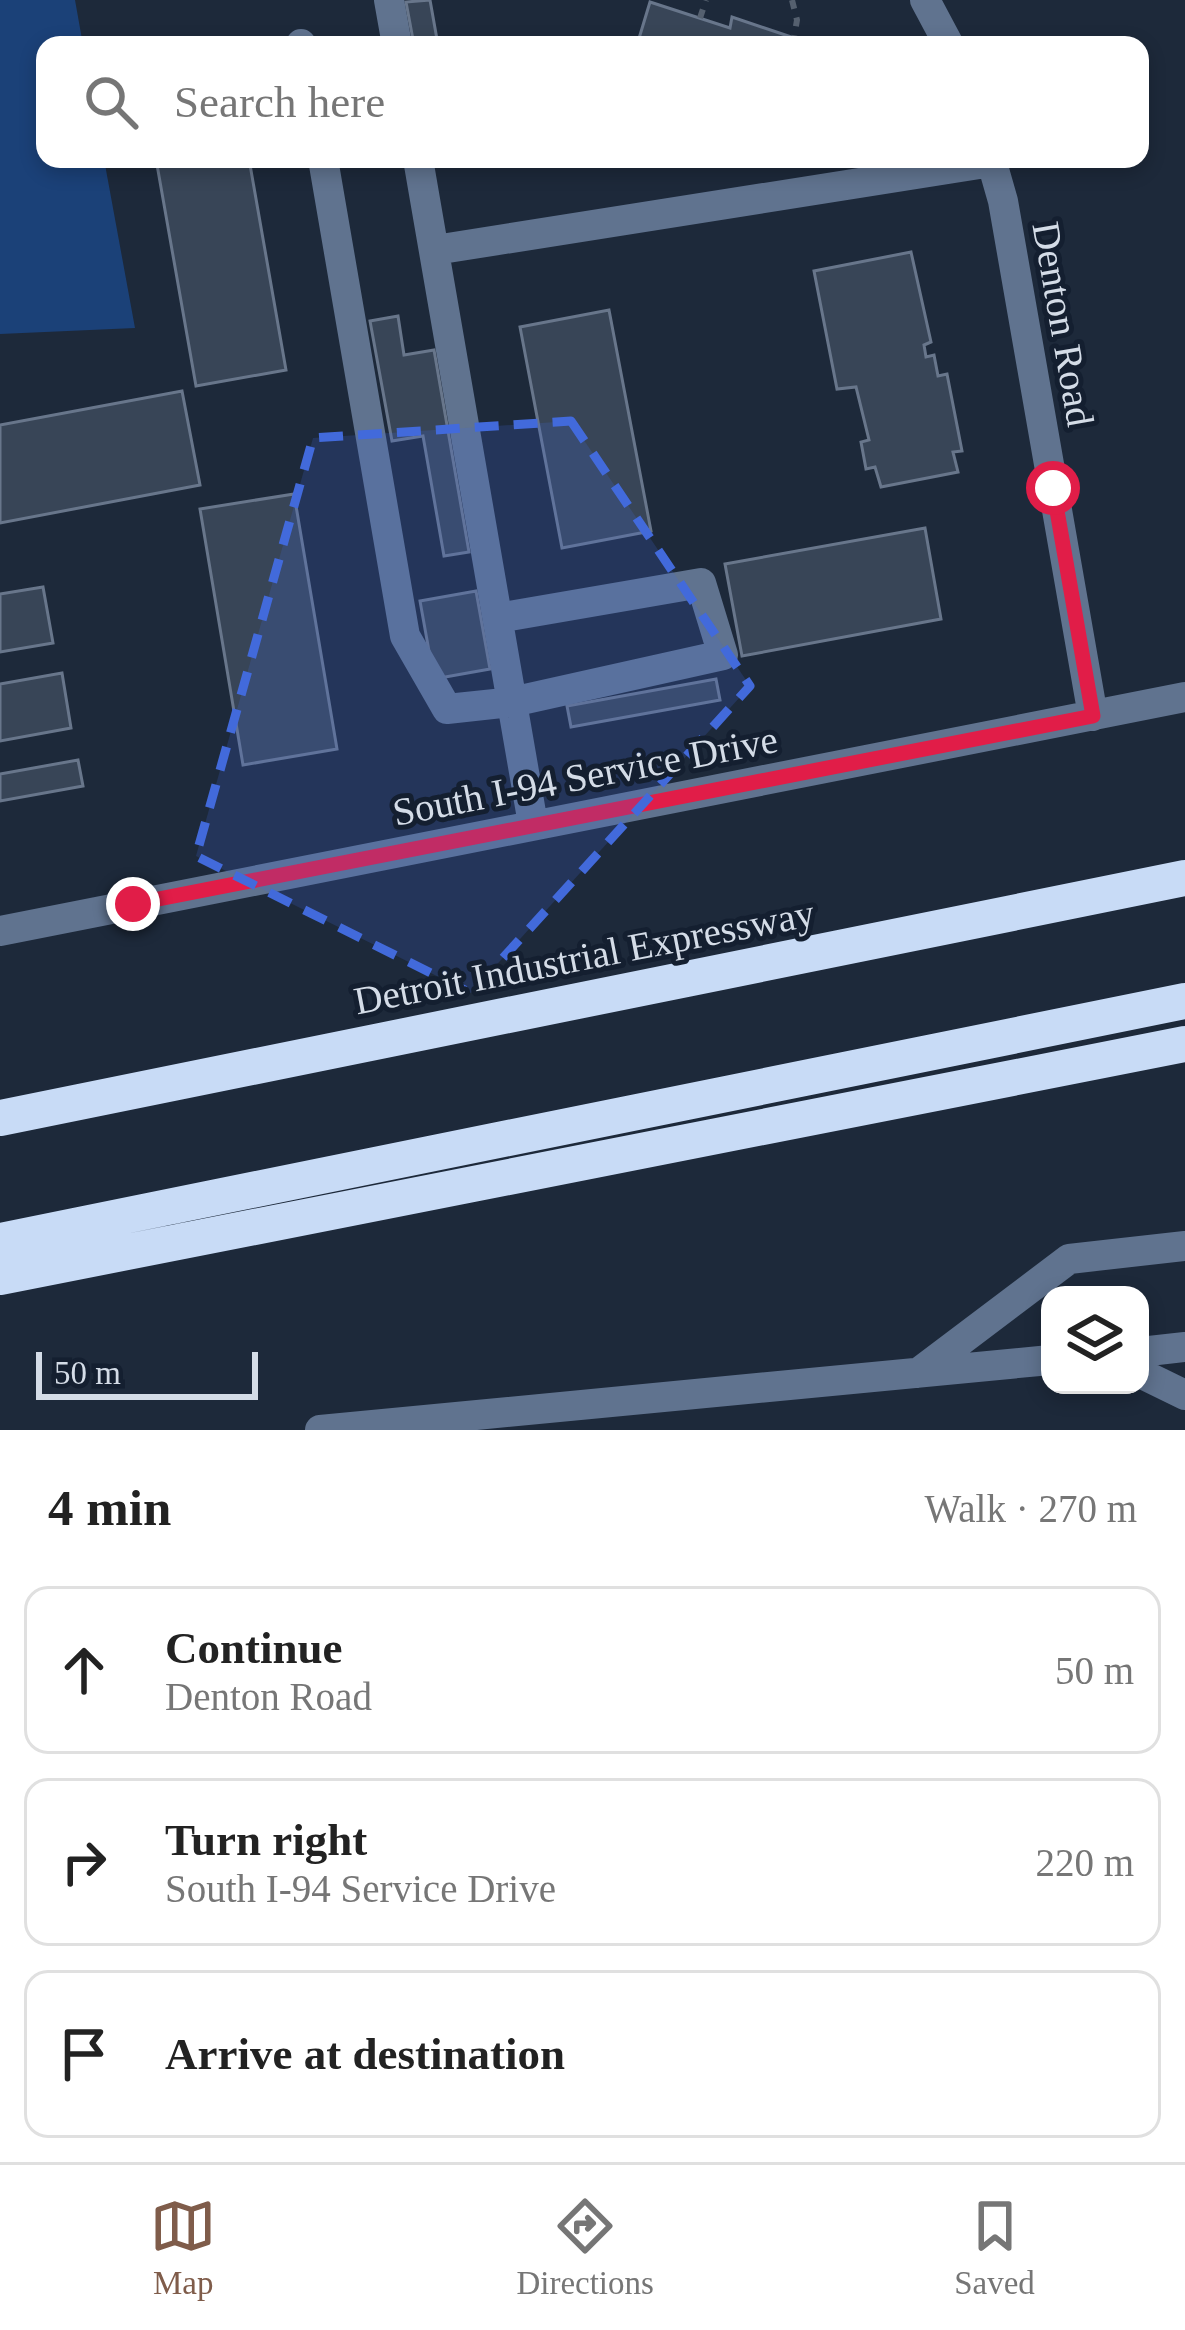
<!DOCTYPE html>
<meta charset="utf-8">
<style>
:root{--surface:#fff;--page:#f6f6f6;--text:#222;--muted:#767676;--line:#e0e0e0;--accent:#7f5c4a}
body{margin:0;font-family:"Times New Roman",serif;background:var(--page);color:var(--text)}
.controls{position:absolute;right:36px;bottom:36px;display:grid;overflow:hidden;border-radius:24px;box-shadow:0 6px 18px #0003}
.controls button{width:108px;height:108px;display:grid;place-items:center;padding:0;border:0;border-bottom:3px solid var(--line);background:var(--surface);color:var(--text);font:60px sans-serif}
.scale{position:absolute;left:36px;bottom:30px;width:222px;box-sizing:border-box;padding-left:12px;border:6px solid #d4dce7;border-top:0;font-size:33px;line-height:42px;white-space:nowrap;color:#d4dce7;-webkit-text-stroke:9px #141f30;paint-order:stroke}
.stop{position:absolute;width:36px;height:36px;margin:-27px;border:9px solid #e11d48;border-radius:50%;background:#fff}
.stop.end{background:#e11d48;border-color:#fff;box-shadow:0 3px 12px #0008}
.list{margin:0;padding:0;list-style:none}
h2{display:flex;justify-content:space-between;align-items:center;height:156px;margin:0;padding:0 48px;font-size:51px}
h2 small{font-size:39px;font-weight:400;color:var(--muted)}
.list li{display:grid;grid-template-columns:78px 1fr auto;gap:36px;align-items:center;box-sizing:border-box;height:168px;margin:0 24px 24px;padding:0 24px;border:3px solid var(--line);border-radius:24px}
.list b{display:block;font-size:45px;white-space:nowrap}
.list p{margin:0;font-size:39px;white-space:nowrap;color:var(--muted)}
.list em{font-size:39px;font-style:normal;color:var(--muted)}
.icon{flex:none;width:66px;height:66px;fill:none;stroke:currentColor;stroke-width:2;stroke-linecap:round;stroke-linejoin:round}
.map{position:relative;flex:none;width:1185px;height:1430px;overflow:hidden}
.search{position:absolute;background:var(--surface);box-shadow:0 6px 18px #0003;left:36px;right:36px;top:36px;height:132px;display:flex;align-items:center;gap:30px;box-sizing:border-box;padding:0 42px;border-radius:24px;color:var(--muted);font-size:45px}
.sheet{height:732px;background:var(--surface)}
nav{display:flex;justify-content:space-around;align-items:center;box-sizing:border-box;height:168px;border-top:3px solid var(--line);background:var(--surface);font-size:33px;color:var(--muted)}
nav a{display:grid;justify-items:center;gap:6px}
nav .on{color:var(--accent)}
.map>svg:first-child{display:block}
.green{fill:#1b4178}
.building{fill:#384557;stroke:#68768b;stroke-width:3}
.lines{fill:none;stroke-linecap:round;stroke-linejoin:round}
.path{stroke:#55606f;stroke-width:6;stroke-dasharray:9 9;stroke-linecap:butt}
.minor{stroke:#60738f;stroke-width:30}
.highway{stroke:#c8dbf6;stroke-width:36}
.route{stroke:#e11d48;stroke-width:15}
.marked{fill:#426adb;fill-opacity:0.2;stroke:#426adb;stroke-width:9;stroke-dasharray:24 15;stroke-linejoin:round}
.labels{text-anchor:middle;stroke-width:10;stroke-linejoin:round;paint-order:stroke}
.street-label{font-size:39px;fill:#d4dce7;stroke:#141f30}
</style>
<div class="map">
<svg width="1185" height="1430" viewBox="0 0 1185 1430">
<rect width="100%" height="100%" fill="#1d293a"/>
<path class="green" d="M0,0H75L83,45H45V159H104L135,328L0,334Z"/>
<path class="building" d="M430,0L438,45H414L406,2Z
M650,2L730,28L732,17L815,45H637Z
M156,159H249L286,370L196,386Z
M911,252L931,342L924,345L926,357L934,355L938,376L947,374L962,451L953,452L958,472L881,487L875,467L866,469L861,442L869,440L856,387L837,389L814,271Z
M609,310L651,531L562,548L520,327Z
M398,316L404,355L434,350L469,552L444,556L423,436L392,441L370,321Z
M182,391L200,485L0,523V425Z
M294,494L337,749L243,765L200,509Z
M925,528L941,619L742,656L725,564Z
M43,587L53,643L0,652V594Z
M476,591L490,669L434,679L420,601Z
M62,673L71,728L0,741V684Z
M716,679L720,700L571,727L567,706Z
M78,760L83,786L0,801V774Z"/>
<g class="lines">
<path class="path" d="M792,0L797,20L794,38
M700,18L706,0"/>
<path class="minor" d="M389,0L397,45
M925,0L949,45
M301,44V45
M323,159L405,636L447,709L512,702L723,655L701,583L498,618
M418,159L533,824
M991,159L1003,201L1093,716
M435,250L992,162
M0,931L1185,697
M1140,1352L1185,1347
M918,1373L1069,1259L1185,1246
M1140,1373L1185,1395
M320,1430L1050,1360"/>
<path class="highway" d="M0,1118L1185,878
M0,1241L1185,1001
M0,1277L1185,1044"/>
</g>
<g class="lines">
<path class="route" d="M133,904L1093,716L1053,488"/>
</g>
<path class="marked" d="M571,421L750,686L471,993L196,856L313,438Z"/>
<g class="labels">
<g class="street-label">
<text transform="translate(1064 324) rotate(80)" y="14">Denton Road</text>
<text transform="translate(585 775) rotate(-11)" y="14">South I-94 Service Drive</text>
<text transform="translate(584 956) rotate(-11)" y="14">Detroit Industrial Expressway</text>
</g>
</g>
</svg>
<div class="controls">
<button><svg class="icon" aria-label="layers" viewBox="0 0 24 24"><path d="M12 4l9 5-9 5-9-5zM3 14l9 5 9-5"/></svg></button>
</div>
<div class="scale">50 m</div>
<div class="stop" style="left:1053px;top:488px"></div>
<div class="stop end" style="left:133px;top:904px"></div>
<div class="search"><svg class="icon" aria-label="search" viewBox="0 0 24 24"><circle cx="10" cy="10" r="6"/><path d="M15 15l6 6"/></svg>Search here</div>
</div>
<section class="sheet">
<h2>4 min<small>Walk · 270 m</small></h2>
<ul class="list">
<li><svg class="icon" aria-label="ahead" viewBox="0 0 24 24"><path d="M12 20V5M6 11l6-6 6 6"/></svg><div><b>Continue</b><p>Denton Road</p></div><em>50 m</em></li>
<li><svg class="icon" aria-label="right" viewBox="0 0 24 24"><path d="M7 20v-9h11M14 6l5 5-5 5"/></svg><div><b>Turn right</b><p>South I-94 Service Drive</p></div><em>220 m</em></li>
<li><svg class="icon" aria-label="arrive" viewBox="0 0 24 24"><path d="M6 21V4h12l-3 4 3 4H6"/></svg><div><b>Arrive at destination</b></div></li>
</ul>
</section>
<nav>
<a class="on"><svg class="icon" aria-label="map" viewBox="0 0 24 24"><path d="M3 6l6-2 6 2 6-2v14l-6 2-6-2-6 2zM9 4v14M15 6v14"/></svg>Map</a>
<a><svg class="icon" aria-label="directions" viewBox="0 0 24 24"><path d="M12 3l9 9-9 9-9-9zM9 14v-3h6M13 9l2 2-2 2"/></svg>Directions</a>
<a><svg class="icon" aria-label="saved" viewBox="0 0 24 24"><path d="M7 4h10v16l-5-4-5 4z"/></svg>Saved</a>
</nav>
